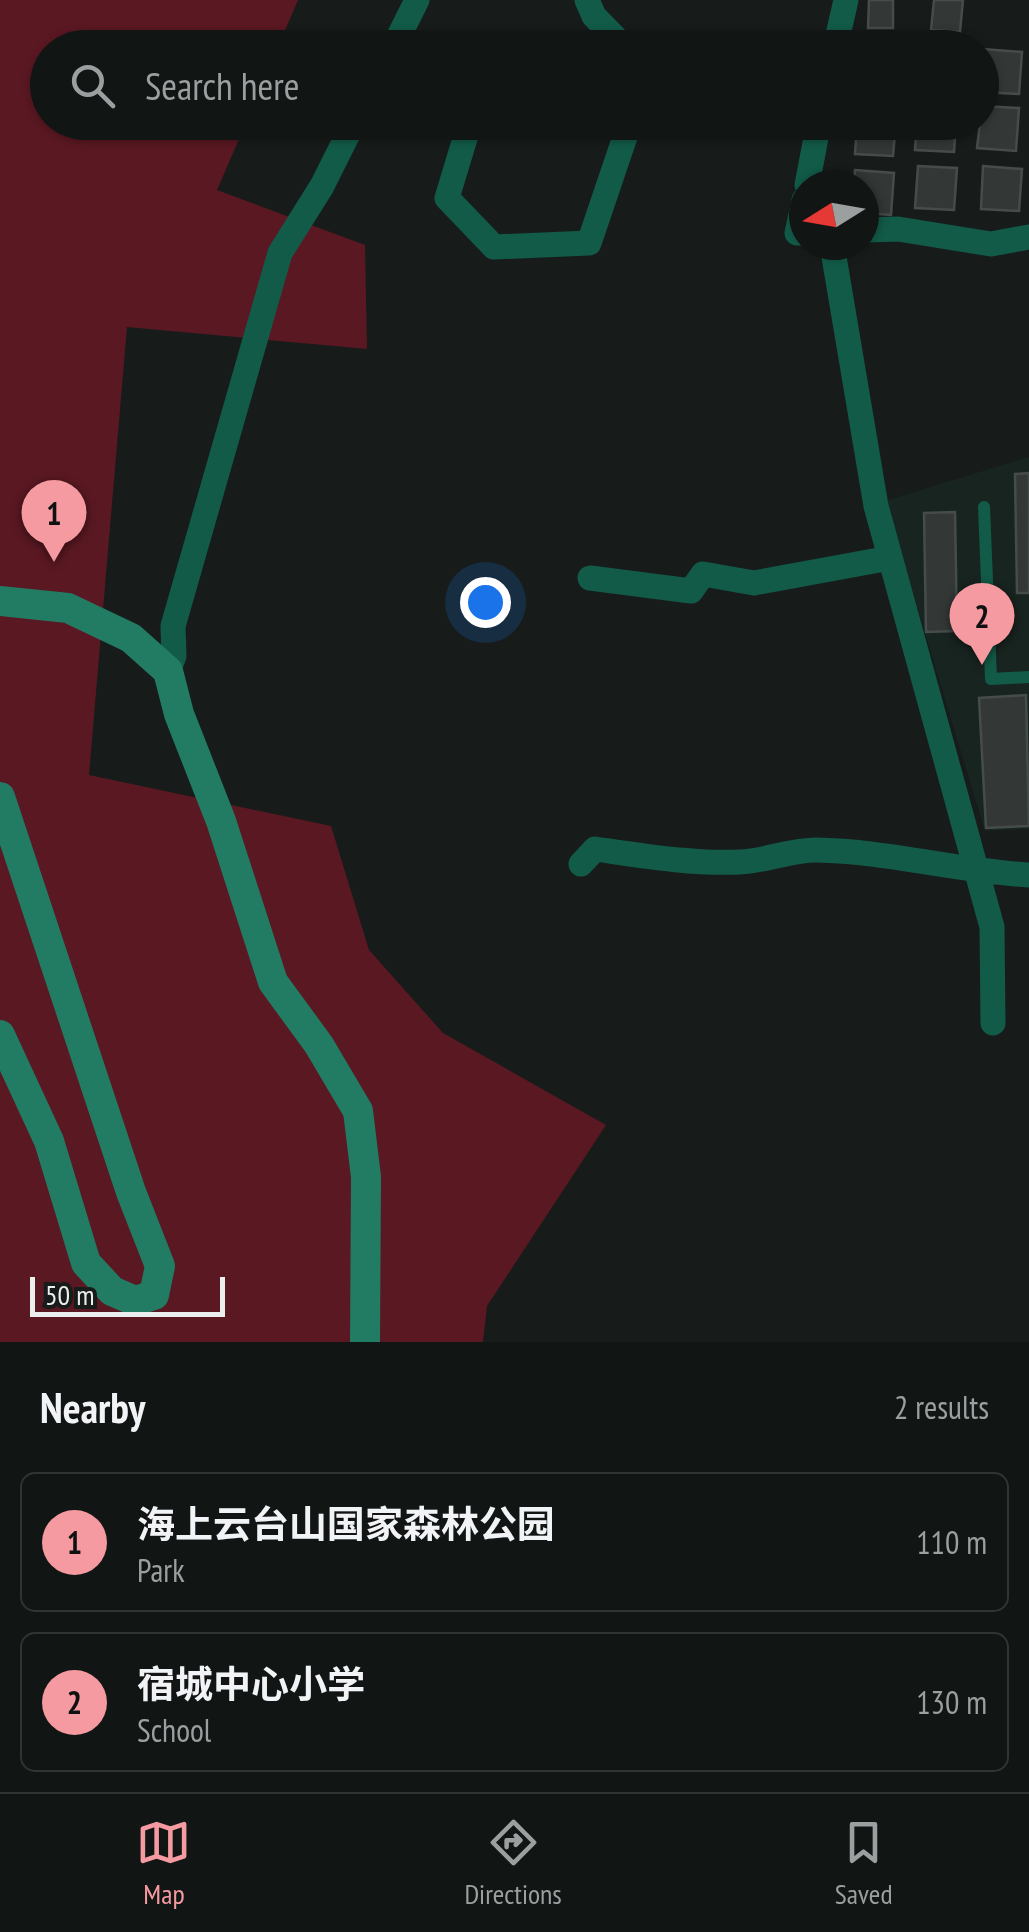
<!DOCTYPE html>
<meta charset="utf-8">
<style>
:root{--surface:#111514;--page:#1a1e1d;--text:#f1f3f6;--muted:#9c9fa0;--line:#303434;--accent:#f49aa0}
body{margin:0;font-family:"PT Sans Narrow","Noto Sans SC",sans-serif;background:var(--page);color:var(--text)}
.compass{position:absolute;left:789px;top:170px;width:90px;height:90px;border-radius:50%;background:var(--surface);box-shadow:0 2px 8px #0004;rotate:259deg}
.scale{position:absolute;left:30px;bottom:25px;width:195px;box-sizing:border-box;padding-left:10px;border:5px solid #eaeeec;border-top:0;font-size:28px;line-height:35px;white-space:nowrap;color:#eaeeec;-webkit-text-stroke:8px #171c1a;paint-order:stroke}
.you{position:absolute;left:485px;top:602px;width:35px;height:35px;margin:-25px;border:8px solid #fff;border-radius:50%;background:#1a73e8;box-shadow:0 0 0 15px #1a73e833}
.badge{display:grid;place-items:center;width:65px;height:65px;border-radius:50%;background:var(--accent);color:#111;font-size:32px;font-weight:700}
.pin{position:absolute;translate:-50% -82px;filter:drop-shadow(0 2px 5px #0008)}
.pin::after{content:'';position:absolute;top:52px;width:35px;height:30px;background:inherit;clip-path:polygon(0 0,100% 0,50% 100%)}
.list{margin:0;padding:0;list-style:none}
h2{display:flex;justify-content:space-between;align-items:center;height:130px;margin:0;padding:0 40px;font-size:42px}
h2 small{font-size:32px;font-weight:400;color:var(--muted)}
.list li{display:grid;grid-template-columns:65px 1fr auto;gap:30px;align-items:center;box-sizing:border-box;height:140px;margin:0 20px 20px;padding:0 20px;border:2px solid var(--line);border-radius:15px}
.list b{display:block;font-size:38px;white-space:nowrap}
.list p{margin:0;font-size:32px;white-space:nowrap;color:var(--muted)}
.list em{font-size:32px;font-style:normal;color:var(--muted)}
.icon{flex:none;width:55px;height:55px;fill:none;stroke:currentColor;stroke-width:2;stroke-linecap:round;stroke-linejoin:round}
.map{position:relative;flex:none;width:1029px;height:1342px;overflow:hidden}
.search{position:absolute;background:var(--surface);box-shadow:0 2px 8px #0004;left:30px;right:30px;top:30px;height:110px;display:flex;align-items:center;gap:25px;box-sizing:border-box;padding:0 35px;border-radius:55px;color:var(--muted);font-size:38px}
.sheet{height:450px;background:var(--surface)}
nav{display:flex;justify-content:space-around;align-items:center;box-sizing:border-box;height:140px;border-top:2px solid var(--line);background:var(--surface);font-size:28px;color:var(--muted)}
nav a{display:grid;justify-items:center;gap:5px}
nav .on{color:var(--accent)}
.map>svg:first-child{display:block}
.built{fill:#18241f}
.green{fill:#5a1822}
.building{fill:#333836;stroke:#464c49;stroke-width:2.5}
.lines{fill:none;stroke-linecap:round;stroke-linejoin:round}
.lane{stroke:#125b48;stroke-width:12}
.street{stroke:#125b48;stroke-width:25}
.secondary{stroke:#217c63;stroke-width:30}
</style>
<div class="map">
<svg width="1029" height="1342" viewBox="0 0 1029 1342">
<rect width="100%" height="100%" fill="#171c1a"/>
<path class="built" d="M1029,457V829L985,831L885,501Z"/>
<path class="green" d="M0,0H298L278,47L48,48V122L246,123L217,190L365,245L367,349L127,327L89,775L331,826L369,950L443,1033L606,1125L487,1306L483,1342H0Z"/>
<path class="building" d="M869,0H893V28H868Z
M934,0H963L960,32L931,30Z
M983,49L1022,52L1019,94L982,92Z
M982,106L1019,108L1016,151L977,148Z
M857,122H896L893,156L855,154Z
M917,122H956L954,152L915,150Z
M918,166L957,168L954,210L915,208Z
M983,166L1022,169L1019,211L981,209Z
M855,170L894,173L891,215L864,213V185H854Z
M1029,473V593H1017L1015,474Z
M955,512L957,631L926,632L924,513Z
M1026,695L1029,826L986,828L979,698Z"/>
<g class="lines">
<path class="lane" d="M984,507L991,679L1029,677"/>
<path class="street" d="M587,0L594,16L625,48
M393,48L417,0
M835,48L846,0
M470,122L447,198L494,247L589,243L630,122
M807,185L819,122
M804,200L797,233H804
M864,230L898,229L991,244L1029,237
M832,245L876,506L992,927L993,1023
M590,578L691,591L703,574L754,583L890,558
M168,671L174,656L173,626L280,253L322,186L354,122
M581,864L595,849C644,856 691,864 740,862C765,861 791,850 816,850C887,851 958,871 1029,875"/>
<path class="secondary" d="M0,601L68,608L131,638L168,671L179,714L221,821L273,982L319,1045L358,1111L366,1177L365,1342
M0,797L131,1192L160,1266L154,1295L135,1301L112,1291L86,1263L49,1141L0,1035"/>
</g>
</svg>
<svg class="compass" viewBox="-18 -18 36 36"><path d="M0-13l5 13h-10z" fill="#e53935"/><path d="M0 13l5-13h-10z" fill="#9c9fa0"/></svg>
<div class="scale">50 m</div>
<div class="you"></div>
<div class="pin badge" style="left:54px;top:562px">1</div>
<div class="pin badge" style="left:982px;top:665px">2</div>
<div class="search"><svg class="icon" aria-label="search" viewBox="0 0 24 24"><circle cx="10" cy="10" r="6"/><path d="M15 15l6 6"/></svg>Search here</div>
</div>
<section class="sheet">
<h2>Nearby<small>2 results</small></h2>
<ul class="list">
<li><span class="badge">1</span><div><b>海上云台山国家森林公园</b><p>Park</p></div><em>110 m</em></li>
<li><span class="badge">2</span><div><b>宿城中心小学</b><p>School</p></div><em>130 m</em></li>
</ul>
</section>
<nav>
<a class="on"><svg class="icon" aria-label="map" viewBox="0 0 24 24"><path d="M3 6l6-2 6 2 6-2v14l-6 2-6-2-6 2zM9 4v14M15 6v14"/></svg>Map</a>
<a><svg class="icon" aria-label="directions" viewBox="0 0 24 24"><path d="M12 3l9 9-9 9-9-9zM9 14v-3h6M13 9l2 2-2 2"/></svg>Directions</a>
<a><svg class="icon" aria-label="saved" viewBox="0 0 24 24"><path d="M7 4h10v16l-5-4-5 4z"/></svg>Saved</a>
</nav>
